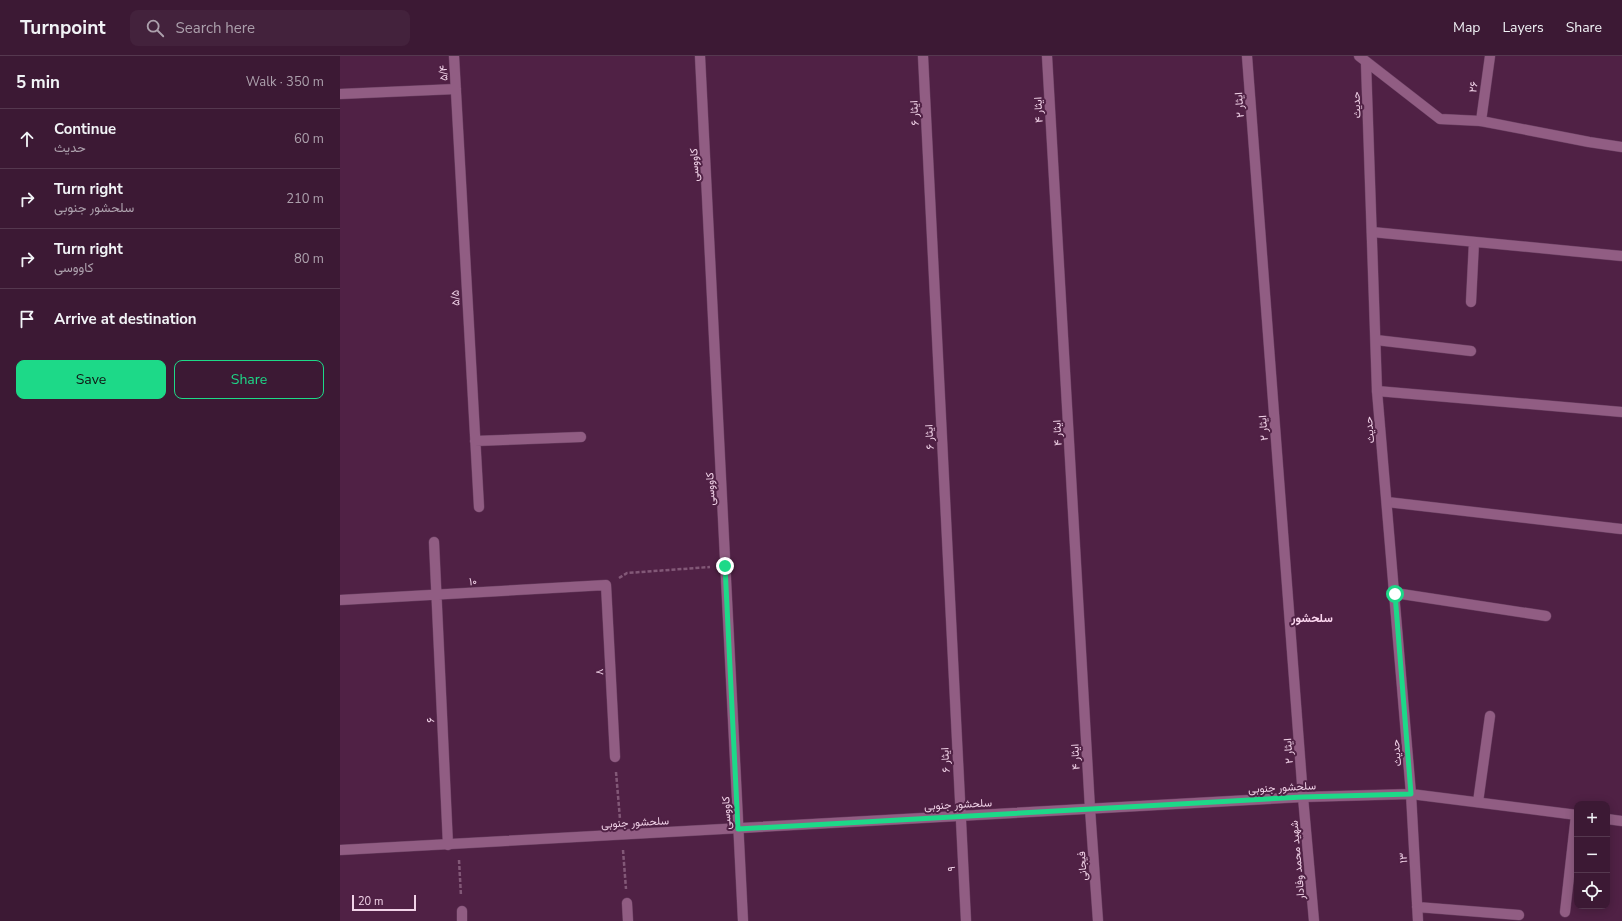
<!DOCTYPE html>
<meta charset="utf-8">
<style>
:root{--surface:#3c1934;--page:#43223c;--text:#f1f3f6;--muted:#aca0ac;--line:#55384f;--accent:#1dd988}
body{margin:0;font-family:"Nunito Sans",Vazirmatn,sans-serif;background:var(--page);color:var(--text)}
.controls{position:absolute;right:12px;bottom:12px;display:grid;overflow:hidden;border-radius:8px;box-shadow:0 2px 10px #0003}
.controls button{width:36px;height:36px;display:grid;place-items:center;padding:0;border:0;border-bottom:1px solid var(--line);background:var(--surface);color:var(--text);font:20px sans-serif}
.scale{position:absolute;left:12px;bottom:10px;width:64px;box-sizing:border-box;padding-left:4px;border:2px solid #f1d3e8;border-top:0;font-size:11px;line-height:14px;white-space:nowrap;color:#f1d3e8;-webkit-text-stroke:3px #502145;paint-order:stroke}
.stop{position:absolute;width:12px;height:12px;margin:-9px;border:3px solid #1dd988;border-radius:50%;background:#fff}
.stop.end{background:#1dd988;border-color:#fff;box-shadow:0 1px 4px #0008}
.list{margin:0;padding:0;list-style:none}
h2{display:flex;justify-content:space-between;align-items:center;height:52px;margin:0;padding:0 16px;font-size:17px}
h2 small{font-size:13px;font-weight:400;color:var(--muted)}
.list li{display:grid;grid-template-columns:26px 1fr auto;gap:12px;align-items:center;box-sizing:border-box;height:60px;padding:0 16px;border-top:1px solid var(--line)}
.list b{display:block;font-size:15px;white-space:nowrap}
.list p{margin:0;font-size:13px;white-space:nowrap;color:var(--muted)}
.list em{font-size:13px;font-style:normal;color:var(--muted)}
.actions{display:flex;gap:8px;padding:12px 16px}
.actions a{flex:1;padding:9px 0;border:1px solid var(--accent);border-radius:8px;text-align:center;font-size:14px;color:var(--accent)}
.actions .main{background:var(--accent);color:#111}
.icon{flex:none;width:22px;height:22px;fill:none;stroke:currentColor;stroke-width:2;stroke-linecap:round;stroke-linejoin:round}
.map{position:relative;flex:none;width:1282px;height:865px;overflow:hidden}
header{display:flex;align-items:center;gap:24px;box-sizing:border-box;height:56px;padding:0 20px;background:var(--surface);border-bottom:1px solid var(--line)}
header strong{font-size:19px}
nav{display:flex;gap:22px;margin-inline-start:auto;font-size:14px}
.search{width:280px;height:36px;background:var(--page);display:flex;align-items:center;gap:10px;box-sizing:border-box;padding:0 14px;border-radius:8px;color:var(--muted);font-size:15px}
main{display:flex}
aside{flex:1;background:var(--surface)}
.map>svg:first-child{display:block}
.lines{fill:none;stroke-linecap:round;stroke-linejoin:round}
.lane-casing{stroke:#693f60;stroke-width:11}
.street-casing{stroke:#693f60;stroke-width:11}
.secondary-casing{stroke:#693f60;stroke-width:11}
.path{stroke:#825877;stroke-width:2.5;stroke-dasharray:4 2;stroke-linecap:butt}
.lane{stroke:#915d83;stroke-width:10}
.street{stroke:#915d83;stroke-width:10}
.secondary{stroke:#915d83;stroke-width:10}
.route{stroke:#1dd988;stroke-width:5}
.labels{text-anchor:middle;stroke-width:4;stroke-linejoin:round;paint-order:stroke}
.street-label{font-size:11px;fill:#f1d3e8;stroke:#502145}
.neighbourhood-label{font-size:12px;font-weight:bold;fill:#fcd7f0;stroke:#502145}
</style>
<header>
<strong>Turnpoint</strong>
<div class="search"><svg class="icon" aria-label="search" viewBox="0 0 24 24"><circle cx="10" cy="10" r="6"/><path d="M15 15l6 6"/></svg>Search here</div>
<nav><a>Map</a><a>Layers</a><a>Share</a></nav>
</header>
<main>
<aside>
<h2>5 min<small>Walk · 350 m</small></h2>
<ul class="list">
<li><svg class="icon" aria-label="ahead" viewBox="0 0 24 24"><path d="M12 20V5M6 11l6-6 6 6"/></svg><div><b>Continue</b><p>حدیث</p></div><em>60 m</em></li>
<li><svg class="icon" aria-label="right" viewBox="0 0 24 24"><path d="M7 20v-9h11M14 6l5 5-5 5"/></svg><div><b>Turn right</b><p>سلحشور جنوبی</p></div><em>210 m</em></li>
<li><svg class="icon" aria-label="right" viewBox="0 0 24 24"><path d="M7 20v-9h11M14 6l5 5-5 5"/></svg><div><b>Turn right</b><p>کاووسی</p></div><em>80 m</em></li>
<li><svg class="icon" aria-label="arrive" viewBox="0 0 24 24"><path d="M6 21V4h12l-3 4 3 4H6"/></svg><div><b>Arrive at destination</b></div></li>
</ul>
<div class="actions"><a class="main">Save</a><a>Share</a></div>
</aside>
<div class="map">
<svg width="1282" height="865" viewBox="0 0 1282 865">
<rect width="100%" height="100%" fill="#502145"/>
<g class="lines">
<defs>
<path id="lane" d="M1055,537L1206,560"/>
<path id="street" d="M114,0L139,451
M360,0L403,865
M583,0L626,865
M707,0L750,753L758,865
M907,0L963,741L974,865
M1150,0L1141,65L1249,86L1282,91
M0,38L116,33
M1032,176L1282,200
M1131,246L1134,186
M1036,284L1131,295
M1037,335L1282,356
M135,385L241,381
M1047,446L1281,473
M94,486L108,789
M0,544L266,529L275,701
M1071,738L1078,865
M1138,746L1150,660
M287,847L288,865
M1077,851L1179,859
M122,855V865
M1225,856L1236,759"/>
<path id="secondary" d="M1019,0L1100,63L1141,65
M1026,7L1037,335L1071,738
M1267,763L1282,765
M0,794L963,741L1071,738L1237,759"/>
</defs>
<use href="#lane" class="lane-casing"/>
<use href="#street" class="street-casing"/>
<use href="#secondary" class="secondary-casing"/>
<path class="path" d="M279,522L287,517L370,511
M276,716L280,763
M283,794L286,833
M119,804L121,840"/>
<use href="#lane" class="lane"/>
<use href="#street" class="street"/>
<use href="#secondary" class="secondary"/>
</g>
<g class="lines">
<path class="route" d="M385,510L398,773L963,741L1071,738L1055,538"/>
</g>
<g class="labels">
<g class="street-label">
<text transform="translate(103 17) rotate(-93)" y="4">۵/۴</text>
<text transform="translate(1133 31) rotate(-82)" y="4">۲۶</text>
<text transform="translate(899 49) rotate(-94)" y="4">ایثار ۲</text>
<text transform="translate(1016 49) rotate(-92)" y="4">حدیث</text>
<text transform="translate(698 54) rotate(-93)" y="4">ایثار ۴</text>
<text transform="translate(574 57) rotate(-93)" y="4">ایثار ۶</text>
<text transform="translate(354 109) rotate(-93)" y="4">کاووسی</text>
<text transform="translate(115 242) rotate(-93)" y="4">۵/۵</text>
<text transform="translate(923 372) rotate(-94)" y="4">ایثار ۲</text>
<text transform="translate(1029 374) rotate(-95)" y="4">حدیث</text>
<text transform="translate(717 377) rotate(-93)" y="4">ایثار ۴</text>
<text transform="translate(589 381) rotate(-93)" y="4">ایثار ۶</text>
<text transform="translate(370 433) rotate(-93)" y="4">کاووسی</text>
<text transform="translate(133 525) rotate(-3)" y="4">۱۰</text>
<text transform="translate(259 616) rotate(-93)" y="4">۸</text>
<text transform="translate(90 664) rotate(-93)" y="4">۶</text>
<text transform="translate(948 695) rotate(-94)" y="4">ایثار ۲</text>
<text transform="translate(1056 697) rotate(-95)" y="4">حدیث</text>
<text transform="translate(735 701) rotate(-93)" y="4">ایثار ۴</text>
<text transform="translate(605 704) rotate(-93)" y="4">ایثار ۶</text>
<text transform="translate(942 731) rotate(-3)" y="4">سلحشور جنوبی</text>
<text transform="translate(618 748) rotate(-3)" y="4">سلحشور جنوبی</text>
<text transform="translate(386 757) rotate(-93)" y="4">کاووسی</text>
<text transform="translate(295 766) rotate(-3)" y="4">سلحشور جنوبی</text>
<text transform="translate(1063 802) rotate(-93)" y="4">۱۳</text>
<text transform="translate(957 804) rotate(-95)" y="4">شهید محمد وفادار</text>
<text transform="translate(742 810) rotate(-94)" y="4">فیجانی</text>
<text transform="translate(611 813) rotate(-94)" y="4">۹</text>
</g>
<g class="neighbourhood-label">
<text x="972" y="566">سلحشور</text>
</g>
</g>
</svg>
<div class="controls">
<button>+</button>
<button>−</button>
<button><svg class="icon" aria-label="locate" viewBox="0 0 24 24"><circle cx="12" cy="12" r="6"/><path d="M12 2v4M12 18v4M2 12h4M18 12h4"/></svg></button>
</div>
<div class="scale">20 m</div>
<div class="stop" style="left:1055px;top:538px"></div>
<div class="stop end" style="left:385px;top:510px"></div>
</div>
</main>
